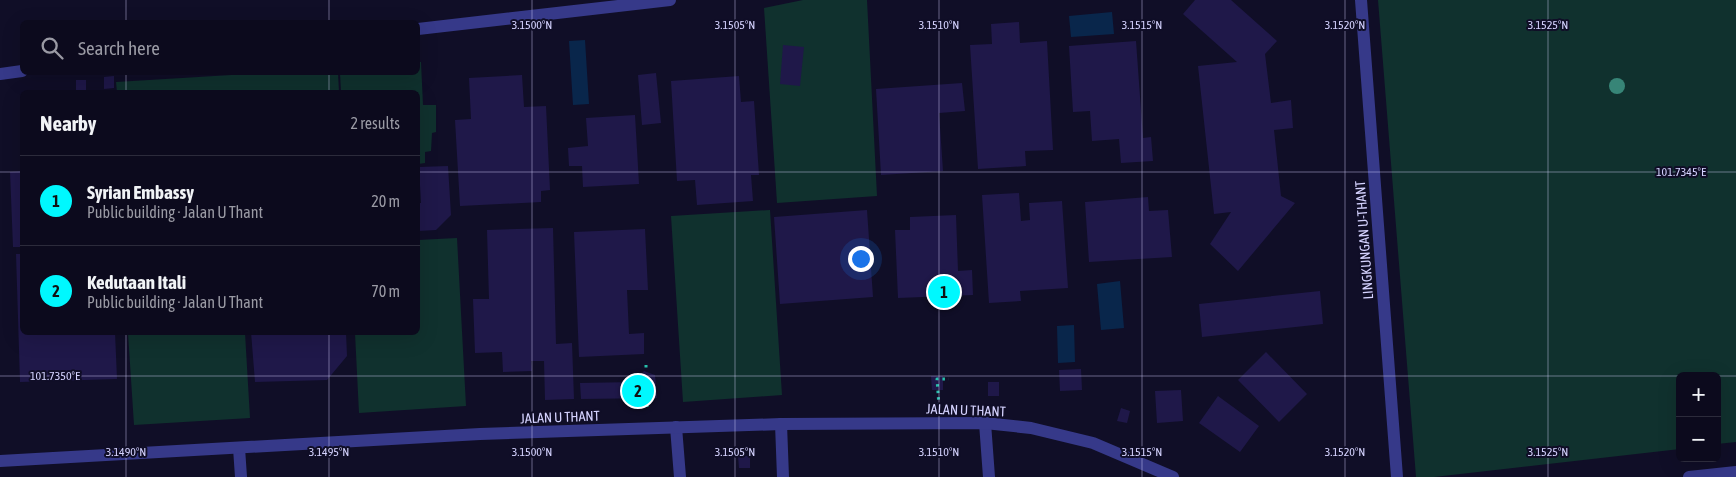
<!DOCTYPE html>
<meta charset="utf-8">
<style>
:root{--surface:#0c0a1d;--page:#1a182a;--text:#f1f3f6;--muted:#9a9aa4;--line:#2c2b3b;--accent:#00f8fe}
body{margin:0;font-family:"Asap Condensed",sans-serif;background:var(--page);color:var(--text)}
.controls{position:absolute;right:15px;bottom:15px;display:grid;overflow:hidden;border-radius:8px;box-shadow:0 5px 20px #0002}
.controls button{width:45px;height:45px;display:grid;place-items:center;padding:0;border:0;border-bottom:1px solid var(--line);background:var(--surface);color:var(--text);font:25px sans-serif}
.you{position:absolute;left:860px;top:258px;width:18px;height:18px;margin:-12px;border:4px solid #fff;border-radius:50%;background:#1a73e8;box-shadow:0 0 0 8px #1a73e833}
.badge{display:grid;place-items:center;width:32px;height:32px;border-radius:50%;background:var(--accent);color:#111;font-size:16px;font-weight:700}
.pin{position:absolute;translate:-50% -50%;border:2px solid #fff;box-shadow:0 1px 5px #0006}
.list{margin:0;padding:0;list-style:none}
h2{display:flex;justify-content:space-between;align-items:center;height:65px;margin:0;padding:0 20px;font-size:21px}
h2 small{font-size:16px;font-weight:400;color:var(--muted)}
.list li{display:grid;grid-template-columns:32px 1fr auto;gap:15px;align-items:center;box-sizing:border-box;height:90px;padding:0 20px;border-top:1px solid var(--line)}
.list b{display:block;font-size:19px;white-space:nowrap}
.list p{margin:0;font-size:16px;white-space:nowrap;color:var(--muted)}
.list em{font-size:16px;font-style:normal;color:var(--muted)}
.icon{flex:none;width:28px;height:28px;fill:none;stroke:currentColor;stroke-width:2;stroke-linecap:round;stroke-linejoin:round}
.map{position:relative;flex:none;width:1736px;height:477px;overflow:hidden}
.search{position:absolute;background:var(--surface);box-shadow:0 5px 20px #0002;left:20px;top:20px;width:400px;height:55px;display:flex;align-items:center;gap:12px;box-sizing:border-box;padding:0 18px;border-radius:8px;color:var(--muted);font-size:19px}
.panel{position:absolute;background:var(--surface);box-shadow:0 5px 20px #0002;left:20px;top:90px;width:400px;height:245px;border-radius:8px}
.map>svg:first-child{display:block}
.green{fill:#10312e}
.water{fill:#09264b}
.building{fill:#1f1849}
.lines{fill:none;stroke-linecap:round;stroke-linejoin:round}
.path{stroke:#27bfab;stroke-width:3;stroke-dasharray:2.5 4;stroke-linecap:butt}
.lane{stroke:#363989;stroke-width:12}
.street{stroke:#363989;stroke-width:12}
.tree{fill:#378577}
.ticks{fill:none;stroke:#d5d3ff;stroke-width:1;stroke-opacity:0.45}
.labels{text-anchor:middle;stroke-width:4;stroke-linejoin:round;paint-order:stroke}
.street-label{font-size:14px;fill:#d5d3ff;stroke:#100e27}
.ticks-label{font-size:12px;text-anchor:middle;fill:#d5d3ff;stroke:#100e27;stroke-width:4;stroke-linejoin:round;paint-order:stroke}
</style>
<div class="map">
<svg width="1736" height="477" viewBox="0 0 1736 477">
<rect width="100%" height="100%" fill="#100e27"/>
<path class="green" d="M803,0H867L877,196L777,203L764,8Z
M1378,0H1736V442L1717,444V376H1680V449L1434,477H1416Z
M418,62H421L423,105H436V132L432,133L431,151L425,152V163L418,164V92H341L340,73L418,72Z
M338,73L339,92H117L116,82L264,73Z
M770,210L782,395L683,402L671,216Z
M457,238L466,406L359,413L355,333L418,332V240Z
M128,333H245L250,418L134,425Z"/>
<path class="water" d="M1112,12L1114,34L1071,37L1069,16Z
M585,40L589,104L573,105L569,41Z
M1120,281L1124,328L1101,330L1097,284Z
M1074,325L1075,362L1058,363L1057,326Z"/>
<path class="building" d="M1195,0H1231L1277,41L1265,54L1271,103L1291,100L1293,128L1274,130L1281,196L1295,203L1238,271L1210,244L1231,212L1214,214L1198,66L1237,62L1183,14Z
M1019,22L1020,43L1047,41L1053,150L1025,151L1026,166L978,169L970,45L992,44L991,24Z
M1136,41L1143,138L1151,137L1153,161L1121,163L1119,139L1092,141L1090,111L1073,112L1069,46Z
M783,45L804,47L800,86L780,84Z
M656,73L661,123L642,125L638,75Z
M522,75L524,107L546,106L550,190L541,191V202L460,206L455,120L471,119L469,78Z
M114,76V88L104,89V77Z
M739,76L741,102L754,101L759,175H751L753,201L697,205L695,180L677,181L671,81Z
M76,80H86V92H76Z
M962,83L965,111L939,113L943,171L881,175L876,89Z
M635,115L639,184L583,187L582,166H569L568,148L588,146L586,118Z
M448,166L451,215L436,230L418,231V203H421L419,167Z
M22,171V247H13L10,172Z
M1019,193L1021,221L1030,220L1029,203L1062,201L1068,288L1020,291L1021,301L989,303L982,195Z
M1148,197L1149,211L1168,210L1172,257L1089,262L1085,202Z
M867,210L873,297L780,304L774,217Z
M956,215L958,271L972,270L973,295L898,298L895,230H910V217Z
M553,228L556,344L572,343L574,399L545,400L544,361H531L532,371L503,372L502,352L475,353L473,299H489L487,230Z
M645,229L648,290H627L629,334L644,333V354L579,357L574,232Z
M16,254H22V332H115L117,379L20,382Z
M1320,291L1323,324L1202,337L1199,304Z
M251,332H346L347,356L327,380L255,382Z
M1266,352L1307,394L1279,422L1238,380Z
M1081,369L1082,390L1060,391L1059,370Z
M644,371L655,375L657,398L581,399L580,383L635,382Z
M931,376H943V390H932Z
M988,382H999V396H988Z
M1181,390L1183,421L1157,423L1155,391Z
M1218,396L1259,426L1240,452L1199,423Z
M1121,408L1130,411L1127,423L1117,421Z
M738,456H750V468H739Z"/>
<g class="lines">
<path class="path" d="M646,365V370
M647,398V410
M939,406L937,379H949"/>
<path class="lane" d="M985,423L989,477
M781,424L783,477
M676,427L680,477
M239,448L241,477"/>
<path class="street" d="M1361,0L1397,477
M418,29L670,0
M0,74L22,71
M0,461L480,434L781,424L985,423L1031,428L1093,443L1173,477
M1689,477L1736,472"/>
</g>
<circle class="tree" cx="1617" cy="86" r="8"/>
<path class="ticks" d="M126,0V22M329,0V22M532,0V477M735,0V477M939,0V477M1142,0V477M1345,0V477M1548,0V477M126,72V92M329,72V92M0,172H22M418,172H1736M126,332V477M329,332V477M0,376H1680M1717,376H1736"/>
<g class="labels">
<g class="street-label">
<text transform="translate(1364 240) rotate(-94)" y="5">LINGKUNGAN U-THANT</text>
<text transform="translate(966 410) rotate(2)" y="5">JALAN U THANT</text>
<text transform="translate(560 417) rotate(-2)" y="5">JALAN U THANT</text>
</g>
</g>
<g class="ticks-label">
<text x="532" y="29">3.1500°N</text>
<text x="735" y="29">3.1505°N</text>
<text x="939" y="29">3.1510°N</text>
<text x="1142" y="29">3.1515°N</text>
<text x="1345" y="29">3.1520°N</text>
<text x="1548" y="29">3.1525°N</text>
<text x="1681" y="176">101.7345°E</text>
<text x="55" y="380">101.7350°E</text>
<text x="126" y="456">3.1490°N</text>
<text x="329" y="456">3.1495°N</text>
<text x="532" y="456">3.1500°N</text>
<text x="735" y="456">3.1505°N</text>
<text x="939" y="456">3.1510°N</text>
<text x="1142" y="456">3.1515°N</text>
<text x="1345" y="456">3.1520°N</text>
<text x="1548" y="456">3.1525°N</text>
</g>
</svg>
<div class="controls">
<button>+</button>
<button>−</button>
</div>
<div class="you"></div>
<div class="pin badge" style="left:944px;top:292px">1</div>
<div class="pin badge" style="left:638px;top:391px">2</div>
<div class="search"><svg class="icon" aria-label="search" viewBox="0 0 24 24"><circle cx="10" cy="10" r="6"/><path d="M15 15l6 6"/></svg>Search here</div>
<section class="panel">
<h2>Nearby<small>2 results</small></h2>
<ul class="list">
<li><span class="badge">1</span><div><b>Syrian Embassy</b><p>Public building · Jalan U Thant</p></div><em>20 m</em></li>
<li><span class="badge">2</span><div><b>Kedutaan Itali</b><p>Public building · Jalan U Thant</p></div><em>70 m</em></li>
</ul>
</section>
</div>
